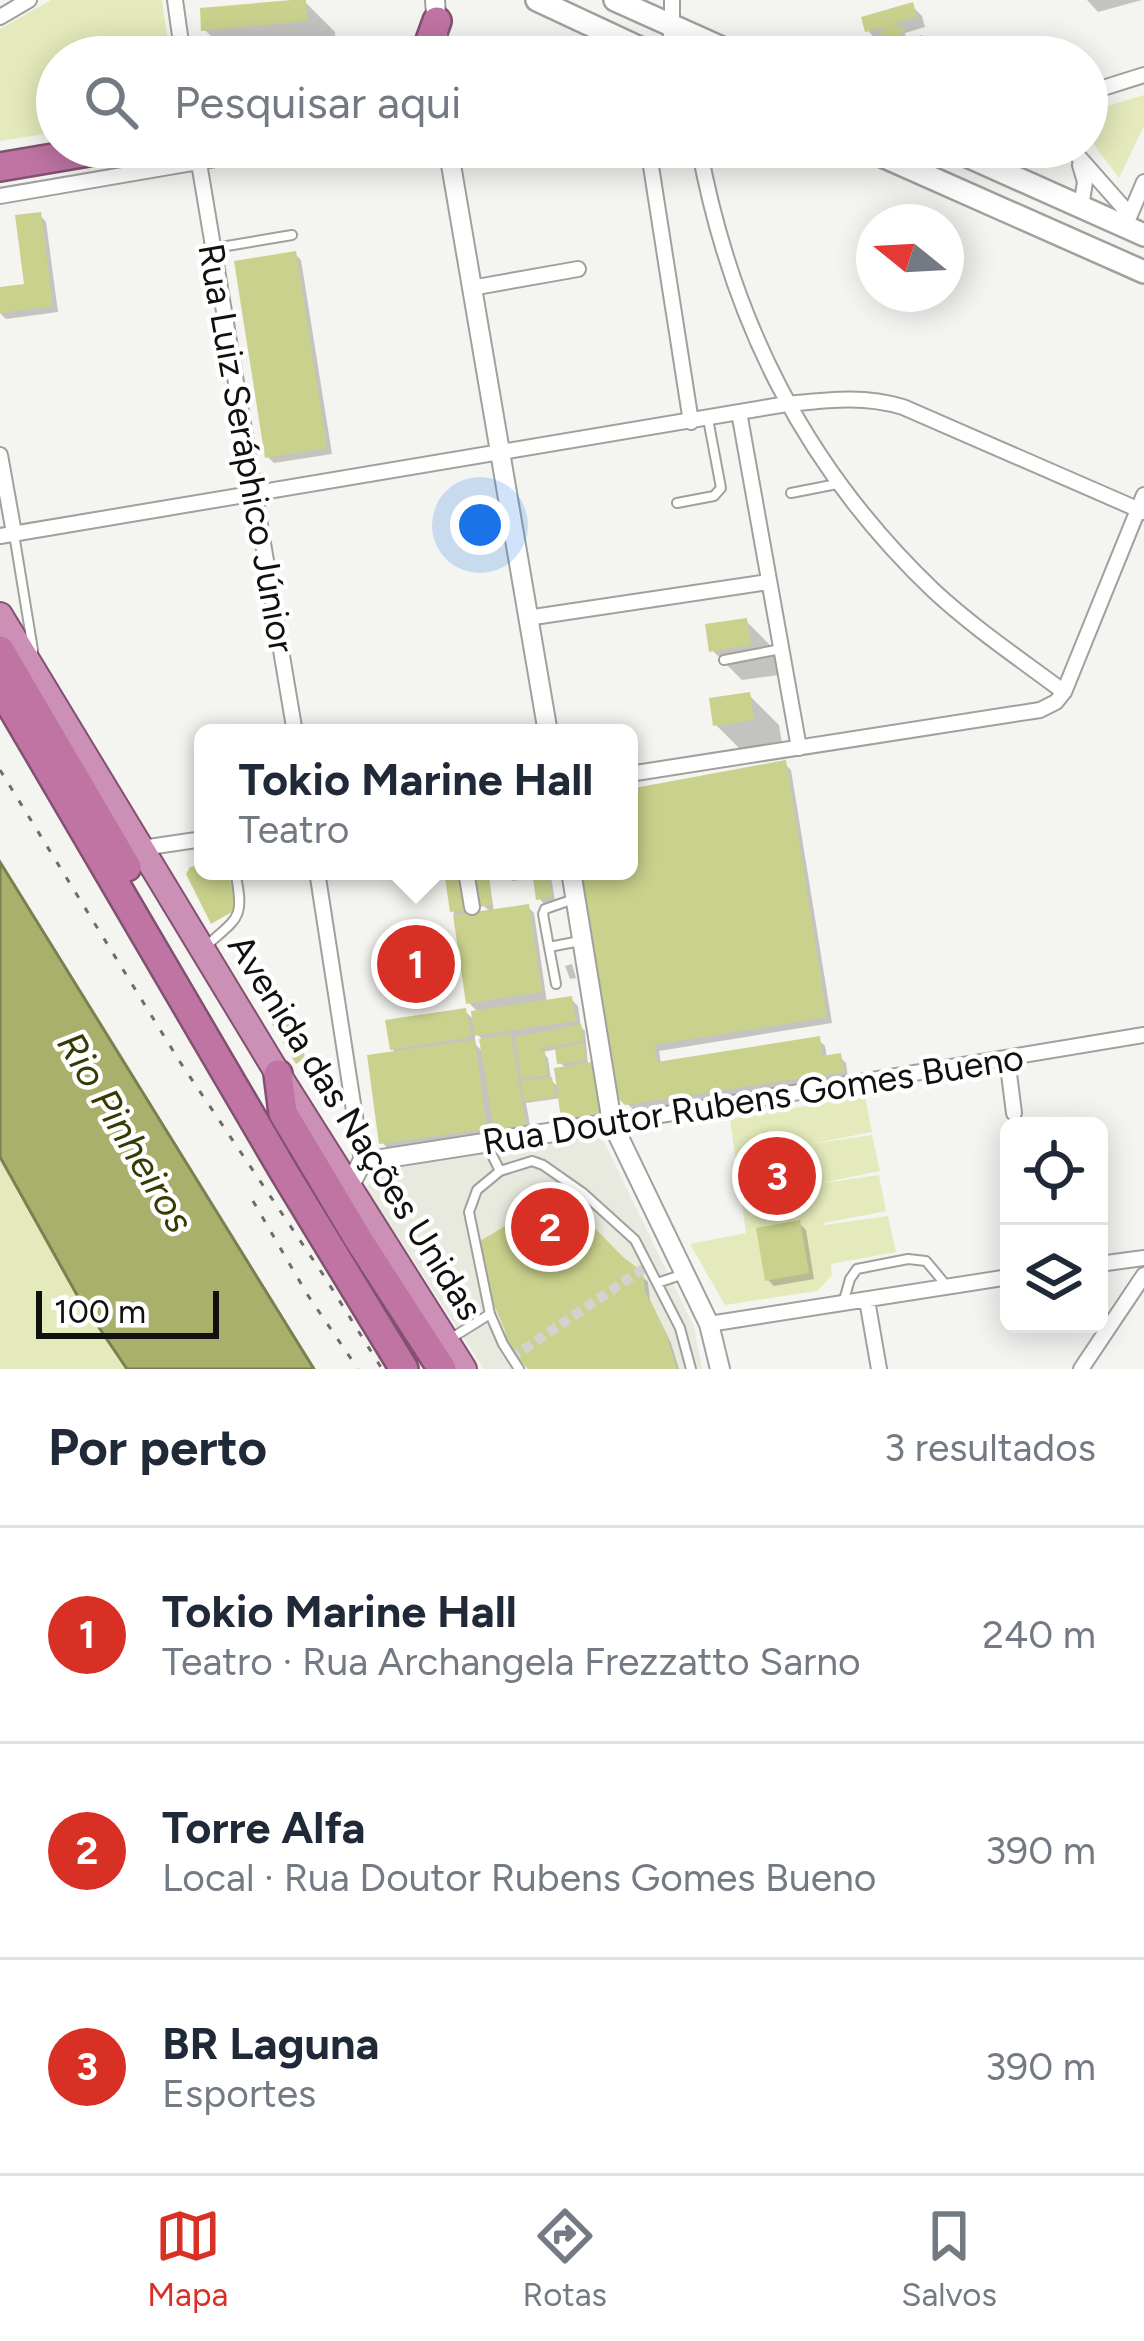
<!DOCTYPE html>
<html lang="pt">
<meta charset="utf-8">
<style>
:root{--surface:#fff;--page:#f6f6f7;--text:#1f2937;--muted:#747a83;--line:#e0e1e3;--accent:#d93025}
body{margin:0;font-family:Figtree,sans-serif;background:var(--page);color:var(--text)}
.controls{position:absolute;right:36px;bottom:36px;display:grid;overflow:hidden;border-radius:18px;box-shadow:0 6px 30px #0003}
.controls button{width:108px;height:108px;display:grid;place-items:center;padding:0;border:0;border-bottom:3px solid var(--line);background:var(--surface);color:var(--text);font:60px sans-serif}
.compass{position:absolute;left:856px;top:204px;width:108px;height:108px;border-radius:50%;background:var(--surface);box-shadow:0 6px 30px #0003;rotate:288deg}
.scale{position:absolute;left:36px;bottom:30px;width:183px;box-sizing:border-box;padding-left:12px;border:6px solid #10100f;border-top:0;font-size:33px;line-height:42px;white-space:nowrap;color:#10100f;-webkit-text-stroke:9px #fff;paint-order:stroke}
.you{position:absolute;left:480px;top:525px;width:42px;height:42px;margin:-30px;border:9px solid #fff;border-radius:50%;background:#1a73e8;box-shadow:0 0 0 18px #1a73e833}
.badge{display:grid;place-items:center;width:78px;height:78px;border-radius:50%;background:var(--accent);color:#fff;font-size:39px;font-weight:700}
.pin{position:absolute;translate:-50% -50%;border:6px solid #fff;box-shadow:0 3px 12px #0006}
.popup{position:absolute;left:194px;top:724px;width:444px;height:156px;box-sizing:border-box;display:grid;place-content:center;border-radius:18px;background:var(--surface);filter:drop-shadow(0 3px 9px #0005);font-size:39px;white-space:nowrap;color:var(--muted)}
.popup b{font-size:45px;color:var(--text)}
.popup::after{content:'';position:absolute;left:50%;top:100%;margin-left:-24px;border:24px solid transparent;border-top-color:var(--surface)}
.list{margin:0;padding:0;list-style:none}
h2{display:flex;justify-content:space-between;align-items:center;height:156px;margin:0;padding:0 48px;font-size:51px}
h2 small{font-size:39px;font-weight:400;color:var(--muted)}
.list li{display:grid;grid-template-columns:78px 1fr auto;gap:36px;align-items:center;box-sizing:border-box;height:216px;padding:0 48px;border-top:3px solid var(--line)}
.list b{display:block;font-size:45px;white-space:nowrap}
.list p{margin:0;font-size:39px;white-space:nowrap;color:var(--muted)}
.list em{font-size:39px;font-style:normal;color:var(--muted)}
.icon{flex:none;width:66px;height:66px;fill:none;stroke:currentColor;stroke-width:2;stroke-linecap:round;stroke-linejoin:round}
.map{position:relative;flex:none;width:1144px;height:1369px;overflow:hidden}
.search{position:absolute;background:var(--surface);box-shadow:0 6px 30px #0003;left:36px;right:36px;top:36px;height:132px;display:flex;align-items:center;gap:30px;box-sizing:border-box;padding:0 42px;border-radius:66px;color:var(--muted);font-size:45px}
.sheet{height:804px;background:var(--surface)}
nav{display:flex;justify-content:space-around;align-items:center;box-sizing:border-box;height:168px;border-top:3px solid var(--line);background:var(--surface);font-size:33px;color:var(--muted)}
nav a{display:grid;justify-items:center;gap:6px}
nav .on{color:var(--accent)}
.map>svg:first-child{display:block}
.built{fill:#e8eadf}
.green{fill:#e4eabb}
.water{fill:#a8b06c;stroke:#7a8050;stroke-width:3}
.shadow{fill:#0003;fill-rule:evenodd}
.building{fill:#c9d18c}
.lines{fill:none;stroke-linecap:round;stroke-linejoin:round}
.pedestrian-tunnel{stroke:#d2d3cf;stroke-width:10;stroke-dasharray:10 5;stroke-linecap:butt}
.service-casing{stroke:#a0a09d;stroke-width:12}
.minor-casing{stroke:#a0a09d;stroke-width:18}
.tertiary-casing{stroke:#a0a09d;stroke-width:22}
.secondary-casing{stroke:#a0a09d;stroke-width:26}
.trunk-casing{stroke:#825170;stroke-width:28}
.motorway-casing{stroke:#825170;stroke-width:32}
.service{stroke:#fff;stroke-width:8}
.minor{stroke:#fff;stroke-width:14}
.tertiary{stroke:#fff;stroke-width:18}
.secondary{stroke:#fff;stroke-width:21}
.trunk{stroke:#cc90b6;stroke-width:24}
.motorway{stroke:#bf74a4;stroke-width:27}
.rail{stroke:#6d6d6b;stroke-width:3;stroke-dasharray:6 12;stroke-linecap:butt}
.labels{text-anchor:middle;stroke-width:9;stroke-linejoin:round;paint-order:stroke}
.street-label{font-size:36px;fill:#10100f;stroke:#fff}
.water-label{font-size:39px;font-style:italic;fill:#363a03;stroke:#fff}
</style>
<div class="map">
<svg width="1144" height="1369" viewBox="0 0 1144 1369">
<rect width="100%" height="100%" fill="#f4f5f1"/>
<path class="built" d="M593,1136L604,1142L694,1327L702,1369H484L366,1188L380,1170Z"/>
<path class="green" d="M51,0H162L170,57H57V132L0,141V29Z
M1144,95V126L1119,178L1087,135V112Z
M865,1096L872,1132L810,1144L872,1135L880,1171L817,1184L879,1175L886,1211L824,1223V1225L888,1216L896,1252L831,1264L832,1275L817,1291L725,1305L690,1244L746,1233L730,1119Z
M0,1157L77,1295L127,1369H0Z"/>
<path class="water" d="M0,862L314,1369H127L77,1295L0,1157Z"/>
<path class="shadow" d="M1087,0H1142L1098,12Z
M305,2L335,32L336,50L231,57L204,29Z
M912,6L922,16L925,27L905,33L907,42L921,38L931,48L933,57H874L894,46L887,39L878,41L868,31Z
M40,215L46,222L58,312L6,319L0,313V290L27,286Z
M295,254L301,260L332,454L274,463L267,456Z
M746,621L776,651L779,675L742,680L712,650Z
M749,695L779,725L783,749L746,755L716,725Z
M785,764L791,770L832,1023L659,1051L661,1064L818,1039L825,1046L827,1058L839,1056L846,1063L848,1078L634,1110L620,1097L582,871H629V792Z
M447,871H462L469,916L490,912L483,905L478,871H488L494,912L528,907L534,913L547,1003L571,999L578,1006L581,1027L585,1031L588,1066L591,1065L598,1072L605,1119L571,1124L564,1118L561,1098L526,1103L531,1131L503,1135L491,1123L492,1135L388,1149L382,1142L394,1054L389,1022L465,1011L475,1021L479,1013L468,1002ZM474,1031L483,1040L485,1054L476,1045ZM558,1049L560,1063L567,1069L560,1089L551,1080L548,1058L542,1052Z
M509,871H524V874H518L519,880L512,881Z
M535,871H550L555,901L543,903L539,898Z
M572,964L576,978L570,979L565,966Z
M585,1223L648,1282L650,1300L671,1343L679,1369H532L529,1364Z
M799,1223L806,1230L814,1279L774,1286L767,1279Z"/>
<path class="building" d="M292,0H306L307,21L201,31L200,8Z
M913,2L917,17L896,23L898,28L903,26L905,32L899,33L901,41L922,35L926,52L909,57H871L869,49L889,44L887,36L882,37L880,31L886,29L885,27L865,32L861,17Z
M41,212L53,306L0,313V287L24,284L15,215Z
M296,251L327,448L265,458L234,261Z
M747,618L751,645L709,652L705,624Z
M750,692L754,720L713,726L709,698Z
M786,760L827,1017L654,1045L657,1062L820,1036L822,1056L841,1053L844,1072L625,1105L618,1098L579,871H629V789Z
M203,864V871H228L237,909L211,924L186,874L190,867Z
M444,871H460L465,910L450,912Z
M475,871H488L492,905L480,907Z
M532,871H548L552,897L536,900Z
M529,904L542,992L466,1004L453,915Z
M572,996L576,1021L474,1036L471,1011Z
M466,1008L471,1037L390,1050L385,1020Z
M284,1009L301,1037L305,1058L296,1064L268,1017Z
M581,1024L584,1041L541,1048V1051H545L548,1075L521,1079L515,1037Z
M511,1034L526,1125L494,1130L479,1039Z
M475,1040L487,1129L379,1144L367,1055Z
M584,1043L586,1060L557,1064L555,1048Z
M592,1062L600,1113L561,1119L554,1068Z
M552,1077L555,1097L524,1102L521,1081Z
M563,1191L571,1198L580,1213L624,1258L643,1272L645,1291L666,1333L677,1369H528L508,1348L505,1331L490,1295L480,1241Z
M800,1220L809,1273L765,1281L756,1228Z"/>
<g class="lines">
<path class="pedestrian-tunnel" d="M511,1358L649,1265"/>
<defs>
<path id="service" d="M818,57L821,45
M215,248L292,235
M791,493L837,484
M677,503L714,496L721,488L708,419
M14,534L33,650
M724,660L781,649
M549,947L543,914L545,909L574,899
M204,948C239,916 245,920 235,871
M556,984L549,947L580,941
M487,1145L500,1171
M657,1283L684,1274
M844,1300L850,1279L857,1269L908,1259L926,1261L946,1285
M450,1339L490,1314
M519,1369L503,1344L490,1314L469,1212L477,1190L500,1171L532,1161L543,1165L583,1193L635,1240L680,1328L691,1369"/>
<path id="minor" d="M175,0L183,57
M0,17L29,0
M668,57L672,27V0
M1087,93L1144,75
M648,147L691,422
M699,147C731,321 805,468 934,591C974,628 1020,659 1064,692
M1070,147L1130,215
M199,163L295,733
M1080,165L1085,182L1081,207
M0,196L286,147
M1127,222L1144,182
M471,288L578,269
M739,412L799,748
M0,455L14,533
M0,536L787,404C828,400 863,395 903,407L1144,512
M527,618L768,582
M629,774L1040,710L1056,702L1064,692L1144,495
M142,848L203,839
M317,871L362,1162
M466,871L472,907
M1007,1058L1014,1113
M612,1123L1144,1035
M1099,1264L1144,1258
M867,1300L879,1369
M709,1324L1009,1277
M1081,1369L1144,1275"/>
<path id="tertiary" d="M435,0L439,57
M448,147L548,733
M571,871L612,1123L709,1324L720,1369
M350,1185L362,1162L612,1123"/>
<path id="secondary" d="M537,0L659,57
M615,0L742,57
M862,147L1144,272
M947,147L1144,235"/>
<path id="trunk" d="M0,615L278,1074L464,1369"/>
<path id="motorway" d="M424,57L437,21
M0,167L118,147
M0,650L127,867
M0,687L284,1172L404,1369
M278,1074L283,1113L360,1242L442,1369"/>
</defs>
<use href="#service" class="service-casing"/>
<use href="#minor" class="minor-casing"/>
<use href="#tertiary" class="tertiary-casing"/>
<use href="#secondary" class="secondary-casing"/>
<use href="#trunk" class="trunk-casing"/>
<use href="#motorway" class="motorway-casing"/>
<use href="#service" class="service"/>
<use href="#minor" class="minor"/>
<use href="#tertiary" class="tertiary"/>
<use href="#secondary" class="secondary"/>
<use href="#trunk" class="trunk"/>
<use href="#motorway" class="motorway"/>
<path class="rail" d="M0,770L180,1062L324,1276L382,1369
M253,1201L307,1294L358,1369"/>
</g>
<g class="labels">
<g class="street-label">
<text transform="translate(247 448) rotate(80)" y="13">Rua Luiz Seráphico Júnior</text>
<text transform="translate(753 1099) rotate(-9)" y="13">Rua Doutor Rubens Gomes Bueno</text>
<text transform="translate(356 1127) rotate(58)" y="13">Avenida das Nações Unidas</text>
</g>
<g class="water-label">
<text transform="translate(126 1132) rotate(59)" y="14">Rio Pinheiros</text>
</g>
</g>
</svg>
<div class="controls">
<button><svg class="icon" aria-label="locate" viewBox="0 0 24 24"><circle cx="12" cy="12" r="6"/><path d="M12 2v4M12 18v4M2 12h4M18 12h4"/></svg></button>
<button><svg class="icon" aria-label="layers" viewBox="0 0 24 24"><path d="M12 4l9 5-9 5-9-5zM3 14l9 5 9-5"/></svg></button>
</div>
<svg class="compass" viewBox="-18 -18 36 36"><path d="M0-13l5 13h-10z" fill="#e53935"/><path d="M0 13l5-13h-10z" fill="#747a83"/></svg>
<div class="scale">100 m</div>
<div class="you"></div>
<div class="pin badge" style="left:416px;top:964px">1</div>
<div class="popup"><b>Tokio Marine Hall</b>Teatro</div>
<div class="pin badge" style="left:550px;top:1227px">2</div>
<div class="pin badge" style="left:777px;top:1176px">3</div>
<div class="search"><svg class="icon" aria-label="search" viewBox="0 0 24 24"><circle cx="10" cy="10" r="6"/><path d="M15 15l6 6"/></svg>Pesquisar aqui</div>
</div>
<section class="sheet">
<h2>Por perto<small>3 resultados</small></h2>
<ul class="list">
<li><span class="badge">1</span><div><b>Tokio Marine Hall</b><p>Teatro · Rua Archangela Frezzatto Sarno</p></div><em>240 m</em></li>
<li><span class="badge">2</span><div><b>Torre Alfa</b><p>Local · Rua Doutor Rubens Gomes Bueno</p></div><em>390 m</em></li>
<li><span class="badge">3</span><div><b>BR Laguna</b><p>Esportes</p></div><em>390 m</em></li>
</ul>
</section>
<nav>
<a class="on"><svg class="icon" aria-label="map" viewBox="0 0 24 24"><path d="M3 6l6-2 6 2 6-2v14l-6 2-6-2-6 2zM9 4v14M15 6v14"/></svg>Mapa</a>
<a><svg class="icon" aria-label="directions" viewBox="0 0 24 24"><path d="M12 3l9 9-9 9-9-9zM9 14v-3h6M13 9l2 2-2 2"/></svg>Rotas</a>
<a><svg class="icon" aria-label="saved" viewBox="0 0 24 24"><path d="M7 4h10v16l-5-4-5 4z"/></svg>Salvos</a>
</nav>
